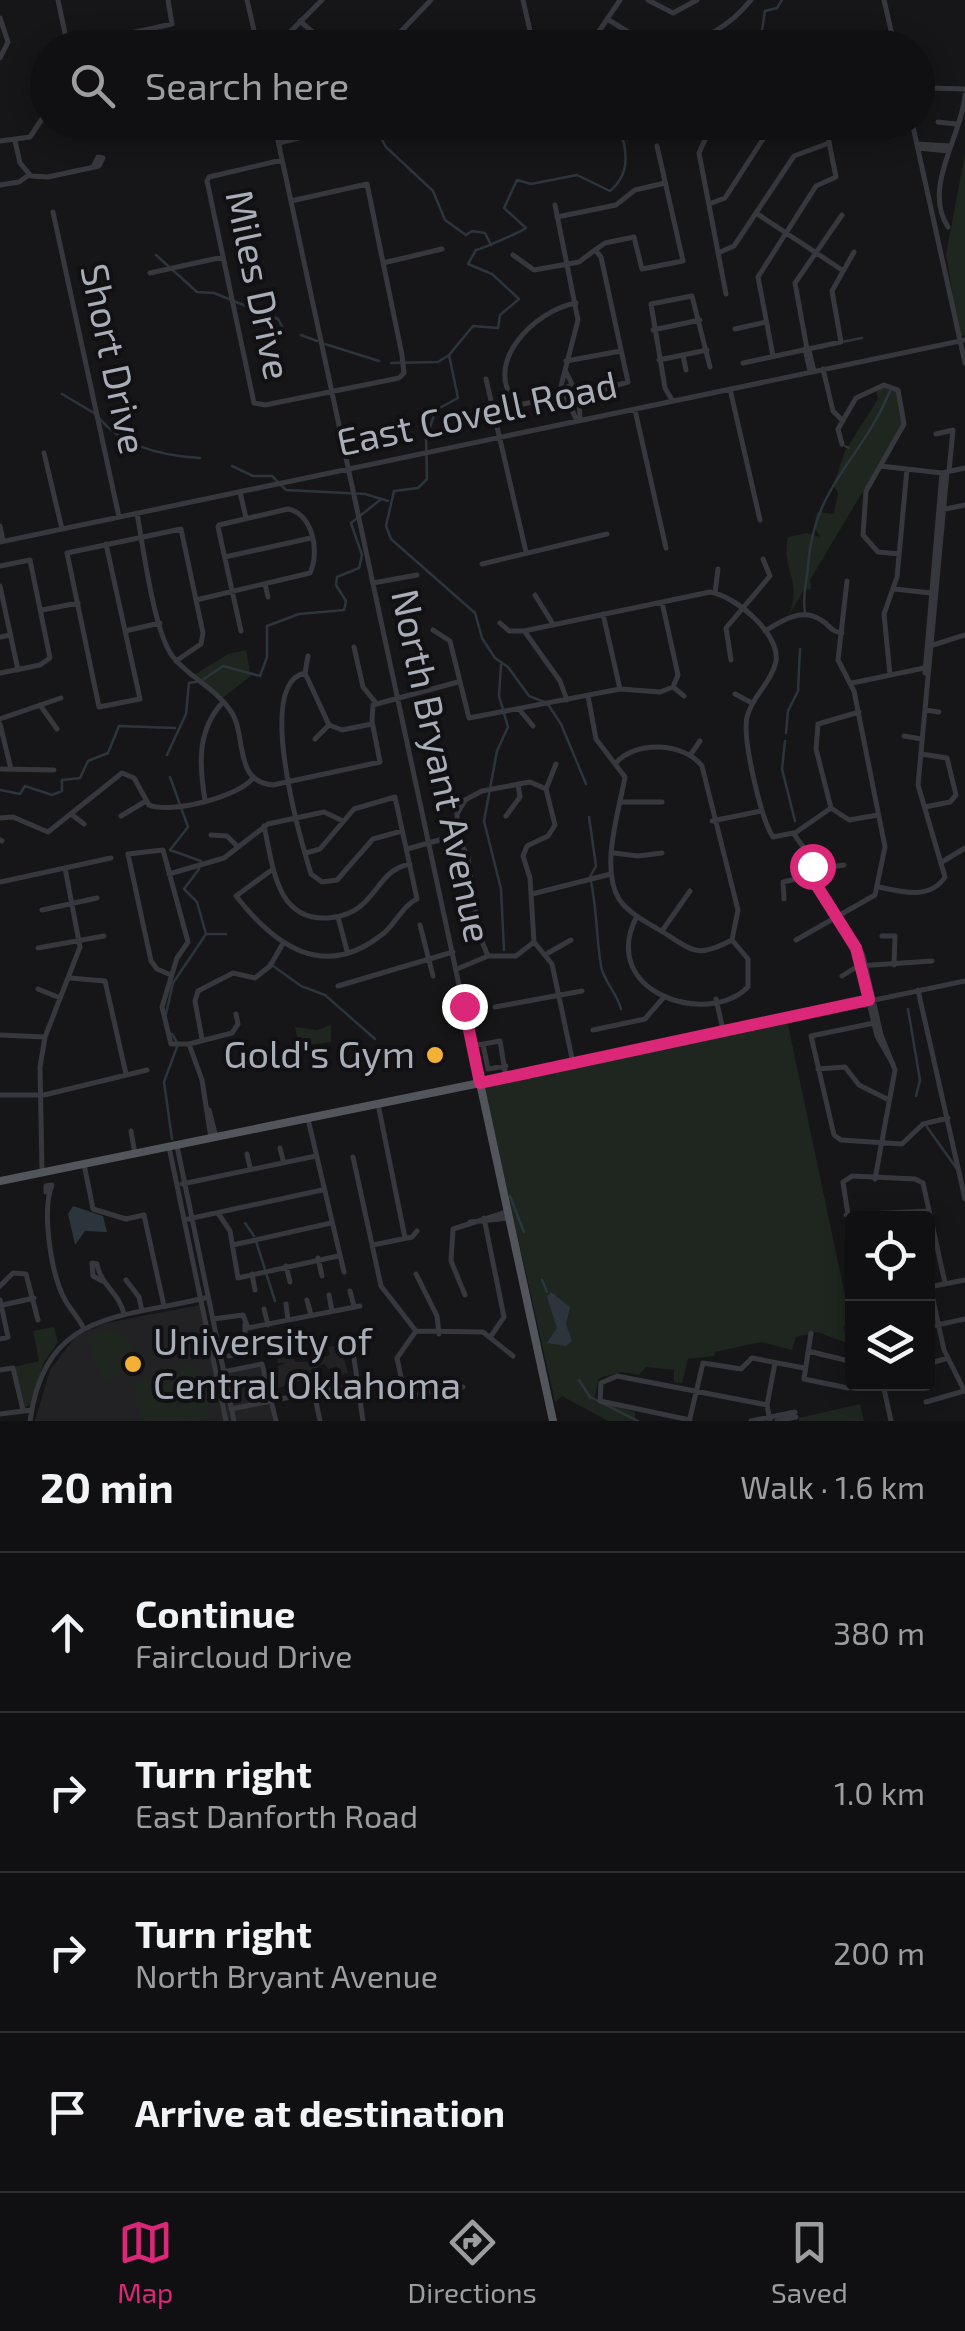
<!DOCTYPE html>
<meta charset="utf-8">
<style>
:root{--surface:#101012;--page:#1e1e20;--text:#f1f3f6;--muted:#9c9d9f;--line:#303032;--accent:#db2777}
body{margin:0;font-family:"Exo 2",sans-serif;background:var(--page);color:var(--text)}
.controls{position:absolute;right:30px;bottom:30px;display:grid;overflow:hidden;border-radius:10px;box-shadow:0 5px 25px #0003}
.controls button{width:90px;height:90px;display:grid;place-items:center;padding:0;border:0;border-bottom:2px solid var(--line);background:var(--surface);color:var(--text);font:50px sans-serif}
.stop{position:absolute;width:30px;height:30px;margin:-22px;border:8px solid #db2777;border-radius:50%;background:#fff}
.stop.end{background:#db2777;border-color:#fff;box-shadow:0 2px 10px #0008}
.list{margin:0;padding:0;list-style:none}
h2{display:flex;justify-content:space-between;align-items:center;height:130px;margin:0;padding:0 40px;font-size:42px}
h2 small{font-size:32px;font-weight:400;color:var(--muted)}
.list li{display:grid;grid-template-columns:65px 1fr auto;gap:30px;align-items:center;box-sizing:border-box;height:160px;padding:0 40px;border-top:2px solid var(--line)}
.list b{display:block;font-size:38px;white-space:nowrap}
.list p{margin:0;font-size:32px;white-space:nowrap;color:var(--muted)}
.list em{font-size:32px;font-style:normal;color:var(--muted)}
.icon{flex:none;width:55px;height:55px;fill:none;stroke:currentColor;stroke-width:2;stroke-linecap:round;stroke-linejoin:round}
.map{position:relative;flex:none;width:965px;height:1421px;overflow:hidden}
.search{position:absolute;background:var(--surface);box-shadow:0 5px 25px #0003;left:30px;right:30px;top:30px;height:110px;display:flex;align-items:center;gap:25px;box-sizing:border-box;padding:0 35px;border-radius:55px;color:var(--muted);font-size:38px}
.sheet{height:770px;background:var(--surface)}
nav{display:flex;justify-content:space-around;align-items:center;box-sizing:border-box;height:140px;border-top:2px solid var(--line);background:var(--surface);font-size:28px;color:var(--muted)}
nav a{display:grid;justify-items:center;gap:5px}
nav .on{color:var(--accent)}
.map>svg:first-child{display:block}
.built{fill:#222225}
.green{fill:#1e261f}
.water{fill:#2c353c}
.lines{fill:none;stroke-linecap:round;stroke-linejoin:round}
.stream{stroke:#2c353c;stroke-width:2.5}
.minor{stroke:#37383d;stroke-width:5}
.major{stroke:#53555c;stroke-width:8}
.route{stroke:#db2777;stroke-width:12}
.poi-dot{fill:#f2b134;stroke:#111113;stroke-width:4}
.labels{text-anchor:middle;stroke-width:8;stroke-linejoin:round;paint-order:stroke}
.street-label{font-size:38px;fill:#a8adb8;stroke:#111113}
.poi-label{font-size:38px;fill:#a8adb8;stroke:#111113;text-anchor:end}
</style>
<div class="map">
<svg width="965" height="1421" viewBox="0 0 965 1421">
<rect width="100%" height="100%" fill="#161618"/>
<path class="built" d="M200,1305L215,1376L261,1367L273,1421H35L50,1370L76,1336L106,1323Z
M340,1345L348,1373L339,1375L337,1366L328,1369L325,1364L318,1366L319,1375L278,1388V1366L286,1363H278L276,1355L288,1352L296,1362H308L330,1355L328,1347Z"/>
<path class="green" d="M965,154V335L959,337L946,254Z
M884,385L899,392L905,421L810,580L811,590L805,588L787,618C805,583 780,568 788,537L807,533L820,537L814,527L817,512L834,514L838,493L833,485L845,451L878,399L875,387Z
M246,650L251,676L221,699L194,675L228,654Z
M787,1020L851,1324L843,1326L847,1343L817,1332L796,1337L792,1350L761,1342L715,1352L714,1356L688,1359L682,1383L674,1382V1370L646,1367L639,1375L621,1372L599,1378L594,1401L635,1412V1421H608L562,1396L555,1402L484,1087Z
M331,1025V1042L299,1046L295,1027L317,1030Z
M54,1327L58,1342L44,1362L30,1405L25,1407L14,1367L39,1361L33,1331Z
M110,1329L127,1336L141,1363L104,1382L87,1338Z
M192,1362L194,1369L199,1368L208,1420L142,1421L133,1382L185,1370V1363Z
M860,1404L864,1421H799V1418Z"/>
<path class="water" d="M73,1206L103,1216L107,1232L85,1231L75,1245L68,1214Z
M551,1292L570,1307L566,1324L572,1341L566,1346L547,1343L557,1328L547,1297Z"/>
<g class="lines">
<path class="stream" d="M738,48L745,38L761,37L765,11L777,8L782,0
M372,122L386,147L433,191L445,220L466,235L472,231L485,233L491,245
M73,128L90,122
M156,255L197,292L214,293L278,319L284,330
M301,335L317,341
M842,342L862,338
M325,344L379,361
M391,363L438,362L449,355
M62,394L94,413
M99,418C123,447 165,456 200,458
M845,446L849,448
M232,466L253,476H272L286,490L365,494L388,501
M805,612C802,597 807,581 808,566C814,484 862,460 890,391
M501,665L499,696L508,727L497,751L484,821L501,889L504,950
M786,733L788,711L798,691L800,649
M785,741L782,769L795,821
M167,755L186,714L189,683L201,681L223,666L260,676L267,657V626L299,614L344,610L346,601L336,585L337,577L359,568L362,555L351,523L380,500
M170,777L188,827L170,850L201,861
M586,784L561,724L547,703L529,696L508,667L495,658L482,638L475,613L391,539L386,526L394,491L418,488L427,479L426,438L436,410L458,398L449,355L473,326L498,328L500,315L519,299L492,274L468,264L476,250C481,249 521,232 526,228L504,208L517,180L531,184L577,175L610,191C632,173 627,148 619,128L650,127L657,122
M0,790L20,794L25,786L52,795L62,791V780L80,778L88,761L108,753L119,726L175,728
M589,817L596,866L590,877C597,906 596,936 601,966C603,980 617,993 621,1009
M207,934H226
M269,963L301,986L325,995L375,1039
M908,1009L920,1080L916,1096
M166,1014L173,983L206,934L197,902L184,889L199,869
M172,1034L178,1044L164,1082L172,1139
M927,1127L957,1169
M510,1196L524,1232
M245,1223L254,1236
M256,1241L275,1301
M542,1280L547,1292
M579,1380L590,1397L638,1421"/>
<path class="minor" d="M58,0L68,48
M247,0L258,48
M523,0L534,48
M648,0L673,13L697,0
M884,0L895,48
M0,18L8,42L0,58
M607,19L655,48
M300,21L331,48
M289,33L322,0
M103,48V39L172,24L168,0
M385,48L431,0
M593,48V40L620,0
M672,48C704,41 730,26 751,0
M929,88L965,89
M274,122L480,1083L965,981
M713,122L699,153L726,294
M760,122L770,129
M912,122L965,363
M938,122L956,124
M0,141L30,137L48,110
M15,141L20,163L31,176L48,177L99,166L103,158L98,157L93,167
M279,143L306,136
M917,144L950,146
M918,148L949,151
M282,160L209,177L207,181L254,403L265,405L399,378L404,373L402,355L367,184L291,201
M0,185L19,182L29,175
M709,204L725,198L774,122
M555,205L578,320L561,386L577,421
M53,212L119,517
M756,213L842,270
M557,217L616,205L635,190L665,183
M948,227C922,187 962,136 965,95
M595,250L605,243L634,237L642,269L683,261L657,146
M718,253L734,246L794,156L829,143
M513,255L534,270L579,262L595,250L601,257L628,382L597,391
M383,263L442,249
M150,273L223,257
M735,329L766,322
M653,330L700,320
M805,349L810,371
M807,349L795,283L842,215
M809,350L814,371
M683,355L686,370
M773,356L758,277L816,186L836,177L825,122
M659,360L707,350
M566,361L621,351
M743,363L841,342L832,291L854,252
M823,369L833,411L842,420
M566,372L579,398L580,420
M486,379L526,552
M571,385L543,400L518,405C479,365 535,310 576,303
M730,389L760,520
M672,400L665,388L651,304L692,296L710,367
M635,410L666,548
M936,434L953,430L949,471
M842,444L838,429L856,398L884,385L898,390L904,424L866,491L863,535L878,552L899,554
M44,453L62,529
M880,466L942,473L965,468
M240,492L246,518
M941,510L965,505
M137,513C143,546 154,633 173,657C189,677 216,689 230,710C248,734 232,782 273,785L380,762L372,721L373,705L458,682
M0,526L3,541
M0,542L965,340
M106,544L140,699L99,707L67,553L181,529L203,633L201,644L176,661
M225,557L311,538
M482,564L607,534
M0,566L30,560L50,658L40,665L0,673
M373,583L417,575
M265,584L268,597
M0,586L18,670
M894,589L931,593
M715,593L718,569
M535,595L553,624
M196,600L310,573C320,552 313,514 288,509L219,525L218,527L241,631
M662,602L678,675L673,687
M42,610L78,603
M603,614L620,689
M500,623L509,631H524L710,592C735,596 780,633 776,661C772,682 752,696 747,717C742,738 761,819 773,837L793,833L807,852L824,899L856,948L877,1036L893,1064
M433,630L450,641L469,718L620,689L660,692L673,687
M125,631L160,623
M765,631C781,621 802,607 821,620C831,626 830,631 842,633
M525,632L560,681L567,700
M0,637L10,635
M930,646L965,635
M354,647L363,687L376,703
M731,660L726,628L770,576L763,559
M305,673C255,683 300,838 311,874L322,882L337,880L373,839L402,831
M305,673L329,725L342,730L372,724
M305,673L308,656
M925,673L942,473
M890,675L884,614L897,577L907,469
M852,683L924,668
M673,687L684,696
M735,694L752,703
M588,696L596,739L625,777C619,811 600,868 619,899C629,914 648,923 663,932C694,952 698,958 732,940
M40,705L57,729
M519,709L533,726
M925,710L939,712
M859,712L818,724L816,749L831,808L849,820L878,815
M0,719L61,698
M0,724L11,769
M904,736L921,739
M315,739L329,725
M691,754L700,741
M921,754L947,758L956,795L950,802L925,807
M615,764C634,740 684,742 702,766L738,910L732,940L748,959V987C707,1028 597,992 637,916
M0,769L54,770
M546,789L555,825L548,836L527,846L523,856L530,878L534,942L552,964L573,1063
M546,789L556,764
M443,791L461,804
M205,800C199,764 197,730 223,702
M621,802H662
M71,814L84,824
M121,816L146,801
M506,816L520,797L518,784
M0,818L13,817L48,832L122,773L134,778L149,805C170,814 239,797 253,778
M712,821L761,811
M264,826C273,864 275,921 328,918C341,917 355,912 364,903C381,887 385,869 410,864
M795,833L831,808
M211,835L227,836L238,847
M0,840L2,841
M407,849L457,835
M614,853L638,856L662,853
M942,862L965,848
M273,869L236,896C275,946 324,982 384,933C397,922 402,906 417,899L395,797L354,809L320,849L306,853
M813,870L844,865
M169,874L224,858L268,824L324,812L343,821
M0,882L111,858
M879,887C902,892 930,900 945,877L918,785L947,472
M532,894L611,874
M828,898L863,955L881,1035L895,1070L875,1179
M784,899L783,882L814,875
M42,910L97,898
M338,917L347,951
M420,925L433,976
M662,931L690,891
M882,936H895L894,965
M796,940L875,895L885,847L854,691L838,660L847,581
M38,948L104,936
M548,953L571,940
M488,956L478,932L468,857L457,835V814L465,800L482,791L530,782L546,789
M457,969L488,956H516L534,942
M171,975L157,969L151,961L128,854L163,850L188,942L177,958L162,1007L171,1044H189L232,1033L238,1024L236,1014
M842,976L858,966L932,961
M70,978L105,981L126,1074
M338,986L453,952
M38,989L60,998
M918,990L965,1199
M716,999L723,1030
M495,1007L582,991
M874,1023L811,1036L834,1135L841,1140L902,1144L923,1124L948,1118
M593,1030L645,1019L664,997
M0,1035L45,1037
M202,1039L195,1001L198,991L233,973L255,978L270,966L282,945
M189,1044L202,1080L211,1138
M483,1044L488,1069L506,1066
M472,1046L500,1041L506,1077
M818,1069L845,1067L859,1085L889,1100
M0,1095H44L147,1070
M378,1104L405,1238
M209,1110L216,1137
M308,1119L344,1272
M131,1131L135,1154
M177,1146L234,1421
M169,1147L226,1421
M280,1148L283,1160
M247,1154L250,1167
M353,1157L381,1286L416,1331L483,1332L513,1356
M84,1164L93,1209L126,1219L144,1215L164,1306
M42,1171L40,1067L45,1037L80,947L65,868
M182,1184L316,1156
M46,1192V1186L52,1185C42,1209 50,1272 65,1300C70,1309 78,1317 83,1327
M218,1213L230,1231L238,1278L338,1256
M846,1215L929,1211
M484,1218L504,1317L491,1336
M188,1219L322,1190
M470,1222L510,1218
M852,1241L843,1182L852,1176L915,1179L923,1183L945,1283
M233,1245L331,1223
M373,1245L412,1237L417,1231
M318,1258L322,1276
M286,1266L290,1282
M252,1274L255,1290
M416,1274L437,1316L439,1334
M126,1280L139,1297L142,1311
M102,1281L93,1276L92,1263L97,1264C101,1286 120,1293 124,1315
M0,1286L13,1273L26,1274L38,1320
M930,1286L944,1350L965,1392
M929,1287L965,1280
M350,1291L354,1306
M329,1295L332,1311
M465,1295L451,1261L453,1229L507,1212
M0,1300L8,1337L0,1339
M307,1300L311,1315
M286,1304L288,1320
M3,1305L34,1298
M264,1309L268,1325
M213,1319L243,1315L248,1328L360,1306
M928,1327L965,1319
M416,1331L397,1358L405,1396L463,1387
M808,1351L849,1361L848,1388L804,1379L811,1333
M229,1356L245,1351V1324
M354,1358L363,1421
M928,1364L948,1358
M0,1370L13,1368L23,1410
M223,1372L262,1364L276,1421
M883,1384L891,1421
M314,1392L320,1421
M926,1402L964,1391
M231,1409L355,1384
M0,1414L32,1410
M690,1418L703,1363L741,1369L752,1358L804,1368
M690,1420L600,1401L601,1383L617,1376L767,1405
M30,1421C45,1312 116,1319 205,1298
M751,1421L795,1412
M770,1421L767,1405L775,1363
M777,1421L796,1417"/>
<path class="major" d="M0,1181L480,1083L553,1421"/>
</g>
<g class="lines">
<path class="route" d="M464,1006L480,1083L869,1000L856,948L817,886L812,866"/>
</g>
<g class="poi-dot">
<circle cx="435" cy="1055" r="10"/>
<circle cx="133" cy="1364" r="10"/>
</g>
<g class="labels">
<g class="street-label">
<text transform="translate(258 285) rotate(78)" y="13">Miles Drive</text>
<text transform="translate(113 359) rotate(78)" y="13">Short Drive</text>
<text transform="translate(477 414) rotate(-12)" y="13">East Covell Road</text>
<text transform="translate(441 766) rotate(78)" y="13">North Bryant Avenue</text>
</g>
<g class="poi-label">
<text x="415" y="1068">Gold's Gym</text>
<text x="153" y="1355" text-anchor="start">University of<tspan x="153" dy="44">Central Oklahoma</tspan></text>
</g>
</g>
</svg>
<div class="controls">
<button><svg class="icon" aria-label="locate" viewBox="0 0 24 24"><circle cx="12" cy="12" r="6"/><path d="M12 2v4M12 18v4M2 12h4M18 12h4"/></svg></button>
<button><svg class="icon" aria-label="layers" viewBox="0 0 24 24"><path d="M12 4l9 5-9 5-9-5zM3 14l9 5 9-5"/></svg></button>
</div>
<div class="stop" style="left:812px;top:866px"></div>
<div class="stop end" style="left:464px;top:1006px"></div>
<div class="search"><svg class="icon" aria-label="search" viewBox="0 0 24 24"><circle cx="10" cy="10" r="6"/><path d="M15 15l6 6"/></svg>Search here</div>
</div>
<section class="sheet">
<h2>20 min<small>Walk · 1.6 km</small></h2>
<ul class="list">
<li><svg class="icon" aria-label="ahead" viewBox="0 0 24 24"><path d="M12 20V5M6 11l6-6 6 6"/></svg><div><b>Continue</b><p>Faircloud Drive</p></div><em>380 m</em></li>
<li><svg class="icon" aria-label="right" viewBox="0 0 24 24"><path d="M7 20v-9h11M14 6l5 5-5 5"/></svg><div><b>Turn right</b><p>East Danforth Road</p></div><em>1.0 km</em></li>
<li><svg class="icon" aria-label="right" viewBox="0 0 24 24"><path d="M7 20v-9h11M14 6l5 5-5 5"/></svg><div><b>Turn right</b><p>North Bryant Avenue</p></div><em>200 m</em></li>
<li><svg class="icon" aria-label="arrive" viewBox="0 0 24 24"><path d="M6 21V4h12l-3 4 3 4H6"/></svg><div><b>Arrive at destination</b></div></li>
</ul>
</section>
<nav>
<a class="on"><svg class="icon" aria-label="map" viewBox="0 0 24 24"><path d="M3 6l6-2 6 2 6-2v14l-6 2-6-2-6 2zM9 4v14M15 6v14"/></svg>Map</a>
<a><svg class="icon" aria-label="directions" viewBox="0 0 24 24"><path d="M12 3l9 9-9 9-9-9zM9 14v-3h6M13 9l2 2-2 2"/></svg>Directions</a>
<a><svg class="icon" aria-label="saved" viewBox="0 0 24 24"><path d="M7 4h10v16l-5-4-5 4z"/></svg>Saved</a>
</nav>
